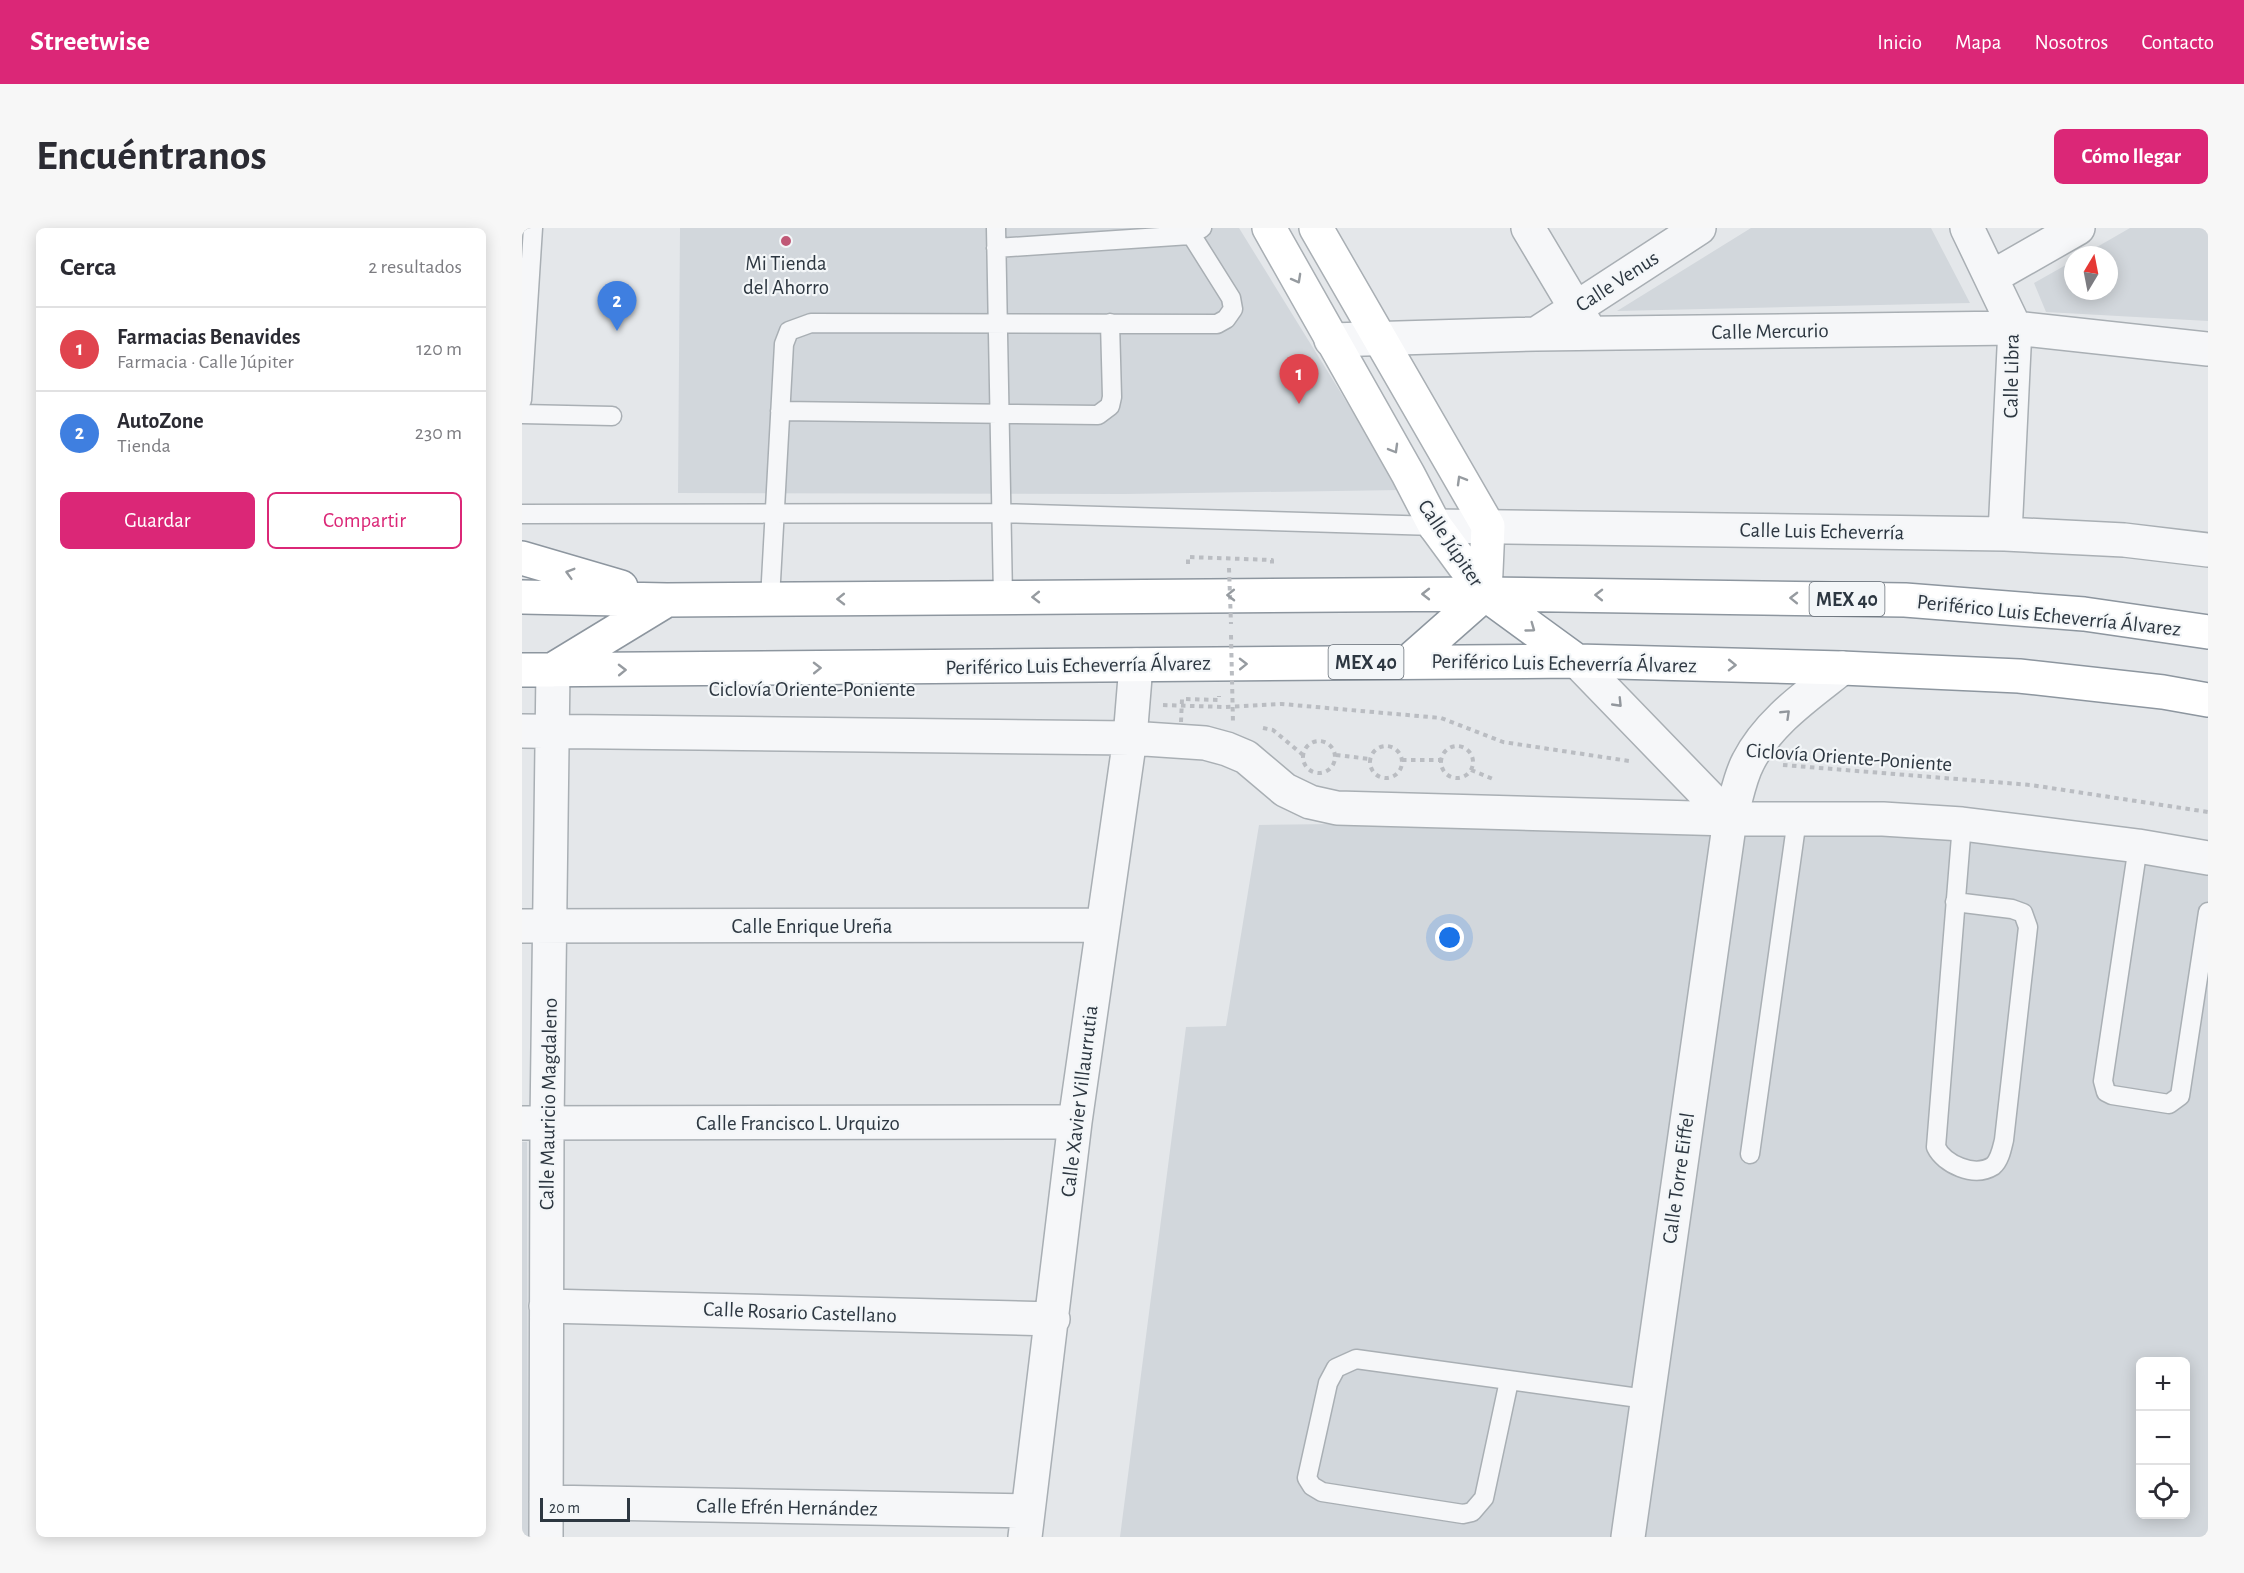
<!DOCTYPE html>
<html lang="es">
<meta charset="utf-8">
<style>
:root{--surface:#fff;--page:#f7f7f7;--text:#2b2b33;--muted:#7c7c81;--line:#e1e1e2;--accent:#db2777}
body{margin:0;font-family:"Alegreya Sans",sans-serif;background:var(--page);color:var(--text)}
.controls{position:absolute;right:18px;bottom:18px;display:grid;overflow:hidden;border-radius:9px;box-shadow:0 3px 15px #0003}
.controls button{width:54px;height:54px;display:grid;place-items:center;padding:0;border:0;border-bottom:2px solid var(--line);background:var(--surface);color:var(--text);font:30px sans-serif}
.compass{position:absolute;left:1542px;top:18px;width:54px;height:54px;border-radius:50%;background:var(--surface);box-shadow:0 3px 15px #0003;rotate:10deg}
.scale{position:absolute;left:18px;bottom:15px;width:90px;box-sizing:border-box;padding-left:6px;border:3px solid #2d3741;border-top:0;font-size:16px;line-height:21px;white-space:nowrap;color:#2d3741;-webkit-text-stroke:4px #f3f6f8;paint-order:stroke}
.you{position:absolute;left:928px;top:710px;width:21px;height:21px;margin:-15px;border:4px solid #fff;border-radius:50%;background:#1a73e8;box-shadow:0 0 0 9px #1a73e833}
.badge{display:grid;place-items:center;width:39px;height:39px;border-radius:50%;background:var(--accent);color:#fff;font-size:20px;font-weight:700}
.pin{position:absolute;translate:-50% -50px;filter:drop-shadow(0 2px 3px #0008)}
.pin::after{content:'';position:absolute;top:32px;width:21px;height:18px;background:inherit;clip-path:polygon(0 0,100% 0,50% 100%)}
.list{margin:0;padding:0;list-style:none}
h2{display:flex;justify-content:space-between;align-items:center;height:78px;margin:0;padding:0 24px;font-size:26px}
h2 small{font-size:20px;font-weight:400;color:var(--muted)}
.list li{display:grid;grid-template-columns:39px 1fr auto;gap:18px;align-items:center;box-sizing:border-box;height:84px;padding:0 24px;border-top:2px solid var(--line)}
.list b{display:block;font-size:22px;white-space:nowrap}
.list p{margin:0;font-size:20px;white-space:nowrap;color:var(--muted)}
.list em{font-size:20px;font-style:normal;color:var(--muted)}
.actions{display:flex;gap:12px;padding:18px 24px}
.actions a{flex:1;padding:14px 0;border:2px solid var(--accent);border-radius:9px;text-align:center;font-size:21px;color:var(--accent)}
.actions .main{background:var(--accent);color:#fff}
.icon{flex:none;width:33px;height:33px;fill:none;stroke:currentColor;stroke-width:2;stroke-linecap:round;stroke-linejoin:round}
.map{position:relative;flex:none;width:1686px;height:1309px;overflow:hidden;border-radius:9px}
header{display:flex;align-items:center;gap:36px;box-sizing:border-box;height:84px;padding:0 30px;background:var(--accent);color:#fff}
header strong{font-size:28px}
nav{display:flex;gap:33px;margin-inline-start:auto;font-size:21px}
.intro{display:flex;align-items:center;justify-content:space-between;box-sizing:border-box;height:144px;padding:0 36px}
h1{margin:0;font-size:42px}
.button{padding:15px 27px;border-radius:9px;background:var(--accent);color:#fff;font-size:21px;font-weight:700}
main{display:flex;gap:36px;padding:0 36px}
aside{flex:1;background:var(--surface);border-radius:9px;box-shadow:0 3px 15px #0003}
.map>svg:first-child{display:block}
.built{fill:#d2d7dc;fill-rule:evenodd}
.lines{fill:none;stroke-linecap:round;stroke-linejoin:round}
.lane-casing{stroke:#a9afb4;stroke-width:21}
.street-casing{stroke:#a9afb4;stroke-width:36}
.secondary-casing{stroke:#a9afb4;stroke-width:36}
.highway-casing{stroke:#8d969f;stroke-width:36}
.path{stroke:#babdc2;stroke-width:4;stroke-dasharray:4.5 4.5;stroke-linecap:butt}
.lane{stroke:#f6f7f9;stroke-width:18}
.street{stroke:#f6f7f9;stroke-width:33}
.secondary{stroke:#fff;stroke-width:33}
.highway{stroke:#fff;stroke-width:33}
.path-bridge{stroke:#babdc2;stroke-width:4;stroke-dasharray:4.5 4.5;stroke-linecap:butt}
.oneway{stroke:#969ba0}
.oneway2{stroke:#92979d}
.poi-dot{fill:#c05876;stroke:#f3f6f8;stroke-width:2}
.labels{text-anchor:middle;stroke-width:4.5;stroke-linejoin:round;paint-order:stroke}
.shield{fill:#f3f6f8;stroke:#687078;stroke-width:1.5}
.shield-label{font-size:20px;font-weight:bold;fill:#2d3741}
.poi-label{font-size:21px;fill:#2d3741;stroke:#f3f6f8}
.street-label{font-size:21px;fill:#2d3741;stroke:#f3f6f8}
</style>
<header>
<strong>Streetwise</strong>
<nav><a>Inicio</a><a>Mapa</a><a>Nosotros</a><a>Contacto</a></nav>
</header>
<div class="intro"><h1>Encuéntranos</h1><a class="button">Cómo llegar</a></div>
<main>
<aside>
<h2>Cerca<small>2 resultados</small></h2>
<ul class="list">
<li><span class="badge" style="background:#e0444e">1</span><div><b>Farmacias Benavides</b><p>Farmacia · Calle Júpiter</p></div><em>120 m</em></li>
<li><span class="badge" style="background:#3f7fe0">2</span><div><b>AutoZone</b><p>Tienda</p></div><em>230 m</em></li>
</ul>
<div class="actions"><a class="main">Guardar</a><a>Compartir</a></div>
</aside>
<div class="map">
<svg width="1686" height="1309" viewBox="0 0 1686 1309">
<rect width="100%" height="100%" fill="#e4e7ea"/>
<path class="built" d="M158,0H717L879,262L603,266L156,265Z
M1229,0H1409L1448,75L1095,83Z
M1608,0H1686V93L1524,84L1512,55L1551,33V63H1587V27H1561Z
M1227,591L1686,625V1309H598L664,799L704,798L737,597ZM1618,1134H1664V1286H1618Z
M0,914H5L6,1309H0Z"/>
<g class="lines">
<defs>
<path id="lane" d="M474,0L481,369
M474,20L668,7L680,0
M0,172L11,0
M258,183L576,187L588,178L590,169L588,95
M0,186L90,188
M0,286L479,285L913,298
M248,371L262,116L267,103L289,95L695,96L704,91L711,81L709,70L665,0
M1616,618L1581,853L1584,864L1590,867L1647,876L1658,868L1686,684
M1433,674L1490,681L1501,685L1506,699L1482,912C1480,920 1478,932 1471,938C1452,950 1422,936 1414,919L1440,596
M1228,926L1275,591
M987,1153L962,1270L950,1284L941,1286L800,1264L790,1258L785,1250L806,1155L814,1140L834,1131L1124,1171"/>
<path id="street" d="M1006,0L1065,99
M1445,0L1493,100L1483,306
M1470,49L1556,0
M1014,106L1177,0
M809,112L1014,106L1493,100L1686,121
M913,298L1483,306L1602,312L1686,322
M1055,433L1208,591
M0,503L608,510L683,515L705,521L724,529L763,562L788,574L815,580L1208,591H1361L1440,596L1616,618L1686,630
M0,698L580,697
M0,895L553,894
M24,1078L531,1091
M24,1274L506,1283
M24,1309L25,895L31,442
M503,1309L553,894L608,510L614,437
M1106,1309L1208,591C1214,573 1217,551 1226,534C1246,494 1286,467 1320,440"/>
<path id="secondary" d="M747,0L886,246L913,298L963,366
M794,0L966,298L963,366"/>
<path id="highway" d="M0,330L99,359
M963,366L1055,433
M0,369L145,372L963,366L1383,372L1562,386L1686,404
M886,434L963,366
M0,442L1055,433L1320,440L1497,448L1641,464L1686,472
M30,442L145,372"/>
</defs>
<use href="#lane" class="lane-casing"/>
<use href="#street" class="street-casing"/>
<use href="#secondary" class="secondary-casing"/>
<use href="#highway" class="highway-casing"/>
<path class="path" d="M666,336V329L750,332V336
M664,471L697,472V468
M641,477L702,479L760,476L919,490L981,514L1107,533
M741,500L751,502L781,527
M781 529a16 16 0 1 1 32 0a16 16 0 1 1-32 0Z
M848 534a16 16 0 1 1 32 0a16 16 0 1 1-32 0Z
M919 534a16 16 0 1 1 32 0a16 16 0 1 1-32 0Z
M814,527L848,531
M880,532H919
M1261,537L1509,557L1686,584
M949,542L971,551"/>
<use href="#lane" class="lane"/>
<use href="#street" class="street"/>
<use href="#secondary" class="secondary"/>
<use href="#highway" class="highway"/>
<path class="path-bridge" d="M707,340L709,396
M709,407L711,495
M659,494L660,471"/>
</g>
<defs><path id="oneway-chevron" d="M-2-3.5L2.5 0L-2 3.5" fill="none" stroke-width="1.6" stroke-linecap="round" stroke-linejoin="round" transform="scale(1.5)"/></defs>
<g class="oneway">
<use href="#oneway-chevron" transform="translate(775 51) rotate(61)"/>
<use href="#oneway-chevron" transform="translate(872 221) rotate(60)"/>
<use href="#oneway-chevron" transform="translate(939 252) rotate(-120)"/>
<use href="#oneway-chevron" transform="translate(48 345) rotate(-164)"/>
<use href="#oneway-chevron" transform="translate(904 366) rotate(-180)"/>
<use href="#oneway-chevron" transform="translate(709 367) rotate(179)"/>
<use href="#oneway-chevron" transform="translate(1077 367) rotate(-179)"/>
<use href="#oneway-chevron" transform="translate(514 369) rotate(179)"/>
<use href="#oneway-chevron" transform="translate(1272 370) rotate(-179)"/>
<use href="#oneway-chevron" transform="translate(319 371) rotate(179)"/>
<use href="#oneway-chevron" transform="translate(1009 400) rotate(36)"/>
<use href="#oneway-chevron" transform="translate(721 436) rotate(-1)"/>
<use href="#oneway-chevron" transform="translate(1210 437) rotate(1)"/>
<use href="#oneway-chevron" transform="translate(295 440) rotate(-1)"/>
<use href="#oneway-chevron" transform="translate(100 442) rotate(-1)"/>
</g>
<g class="oneway2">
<use href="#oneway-chevron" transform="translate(1096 475) rotate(46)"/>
<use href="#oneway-chevron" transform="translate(1264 486) rotate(-44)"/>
</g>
<circle class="poi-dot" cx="264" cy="13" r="6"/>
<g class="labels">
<g class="shield">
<rect x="1287.5" y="354" width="75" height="34" rx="4.5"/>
<rect x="806.5" y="417" width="75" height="34" rx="4.5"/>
</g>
<g class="shield-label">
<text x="1325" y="378">MEX 40</text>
<text x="844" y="441">MEX 40</text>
</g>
<g class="poi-label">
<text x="264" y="42">Mi Tienda<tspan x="264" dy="24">del Ahorro</tspan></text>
</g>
<g class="street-label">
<text transform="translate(1095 53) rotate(-33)" y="7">Calle Venus</text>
<text transform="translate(1248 103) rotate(-1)" y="7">Calle Mercurio</text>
<text transform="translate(1489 148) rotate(-89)" y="7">Calle Libra</text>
<text transform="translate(1300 303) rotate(1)" y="7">Calle Luis Echeverría</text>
<text transform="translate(929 315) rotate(56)" y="7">Calle Júpiter</text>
<text transform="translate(1527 387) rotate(6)" y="7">Periférico Luis Echeverría Álvarez</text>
<text transform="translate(1042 435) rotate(1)" y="7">Periférico Luis Echeverría Álvarez</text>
<text transform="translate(556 437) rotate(-1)" y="7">Periférico Luis Echeverría Álvarez</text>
<text x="290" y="468">Ciclovía Oriente-Poniente</text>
<text transform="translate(1327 529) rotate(4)" y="7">Ciclovía Oriente-Poniente</text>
<text x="290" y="705">Calle Enrique Ureña</text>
<text transform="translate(557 873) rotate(-83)" y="7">Calle Xavier Villaurrutia</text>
<text transform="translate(26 876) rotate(-89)" y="7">Calle Mauricio Magdaleno</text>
<text x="276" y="902">Calle Francisco L. Urquizo</text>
<text transform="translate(1156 950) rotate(-82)" y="7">Calle Torre Eiffel</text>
<text transform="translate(278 1084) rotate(2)" y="7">Calle Rosario Castellano</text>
<text transform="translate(265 1279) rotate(1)" y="7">Calle Efrén Hernández</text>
</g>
</g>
</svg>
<div class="controls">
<button>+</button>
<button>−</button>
<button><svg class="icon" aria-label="locate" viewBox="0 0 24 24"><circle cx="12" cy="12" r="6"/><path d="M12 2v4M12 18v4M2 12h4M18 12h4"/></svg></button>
</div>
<svg class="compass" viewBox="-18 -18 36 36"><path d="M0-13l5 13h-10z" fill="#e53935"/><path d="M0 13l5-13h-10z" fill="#7c7c81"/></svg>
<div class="scale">20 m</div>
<div class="you"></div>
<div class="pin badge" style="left:777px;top:176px;background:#e0444e">1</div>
<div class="pin badge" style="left:95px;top:103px;background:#3f7fe0">2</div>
</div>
</main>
